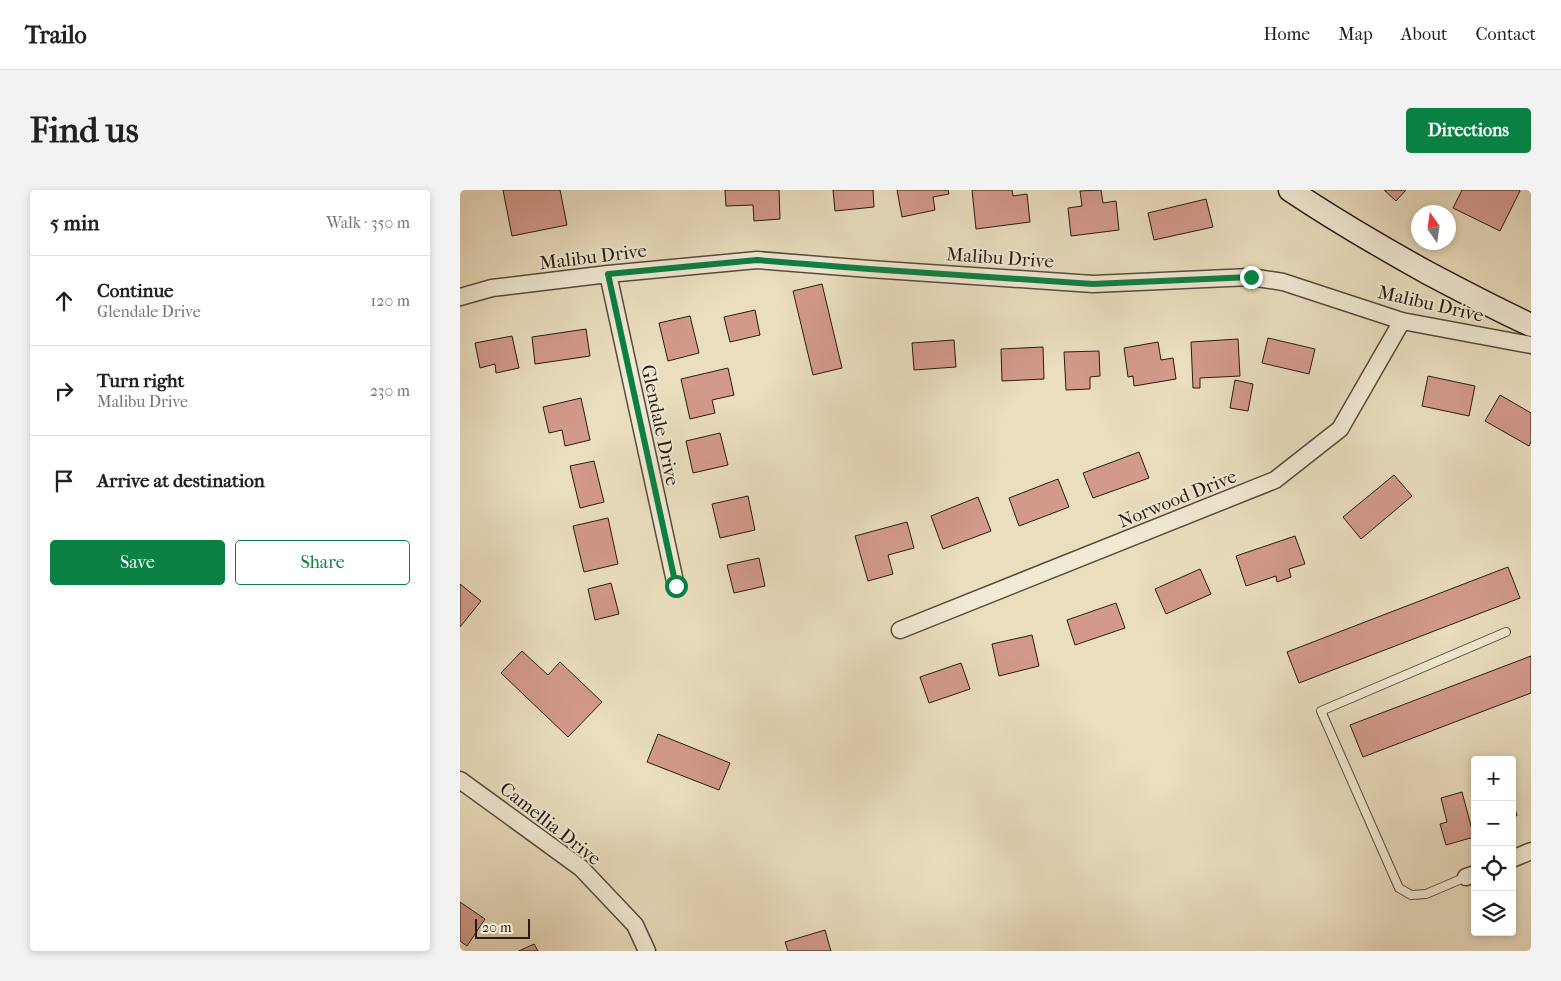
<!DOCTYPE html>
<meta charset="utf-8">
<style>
:root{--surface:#fff;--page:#f2f2f2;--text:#202124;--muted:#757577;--line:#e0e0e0;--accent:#0b8043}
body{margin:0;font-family:"IM FELL French Canon",serif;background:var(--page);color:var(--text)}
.controls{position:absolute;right:15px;bottom:15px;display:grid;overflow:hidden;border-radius:5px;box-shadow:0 2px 8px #0003}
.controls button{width:45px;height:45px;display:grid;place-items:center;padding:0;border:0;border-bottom:1px solid var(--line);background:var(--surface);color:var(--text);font:25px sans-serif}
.compass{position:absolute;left:951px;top:15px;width:45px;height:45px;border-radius:50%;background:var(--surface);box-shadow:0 2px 8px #0003;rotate:347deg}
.scale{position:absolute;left:15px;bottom:12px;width:55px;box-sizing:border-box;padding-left:5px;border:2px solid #281b11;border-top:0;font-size:14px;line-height:18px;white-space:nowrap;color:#281b11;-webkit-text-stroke:4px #f1ead5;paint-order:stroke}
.stop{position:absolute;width:15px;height:15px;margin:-11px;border:4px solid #0b8043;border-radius:50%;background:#fff}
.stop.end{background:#0b8043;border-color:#fff;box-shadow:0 1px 5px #0008}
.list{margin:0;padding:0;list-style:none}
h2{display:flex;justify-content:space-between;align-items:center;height:65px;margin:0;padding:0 20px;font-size:21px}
h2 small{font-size:16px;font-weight:400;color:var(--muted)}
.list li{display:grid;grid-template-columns:32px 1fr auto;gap:15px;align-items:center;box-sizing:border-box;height:90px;padding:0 20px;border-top:1px solid var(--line)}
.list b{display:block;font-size:19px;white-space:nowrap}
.list p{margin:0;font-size:16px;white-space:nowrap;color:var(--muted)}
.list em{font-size:16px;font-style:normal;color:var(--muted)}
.actions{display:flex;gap:10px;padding:15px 20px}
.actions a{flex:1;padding:11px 0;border:1px solid var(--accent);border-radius:5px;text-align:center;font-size:18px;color:var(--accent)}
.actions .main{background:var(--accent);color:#fff}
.icon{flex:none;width:28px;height:28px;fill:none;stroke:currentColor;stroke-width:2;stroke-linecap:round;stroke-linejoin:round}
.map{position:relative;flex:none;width:1071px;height:761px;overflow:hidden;border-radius:5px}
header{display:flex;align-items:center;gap:30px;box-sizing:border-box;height:70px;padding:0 25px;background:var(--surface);border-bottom:1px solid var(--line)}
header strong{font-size:24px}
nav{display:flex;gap:28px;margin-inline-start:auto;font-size:18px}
.intro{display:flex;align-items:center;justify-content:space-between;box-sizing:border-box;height:120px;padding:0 30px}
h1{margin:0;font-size:35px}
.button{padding:12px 22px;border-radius:5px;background:var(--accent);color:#fff;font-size:18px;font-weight:700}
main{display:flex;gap:30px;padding:0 30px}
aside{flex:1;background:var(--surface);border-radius:5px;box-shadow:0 2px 8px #0003}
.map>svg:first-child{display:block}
.building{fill:#d39a8b;stroke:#281b11}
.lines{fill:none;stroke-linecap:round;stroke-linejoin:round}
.lane-casing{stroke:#584c3c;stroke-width:10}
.street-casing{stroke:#584c3c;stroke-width:19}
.secondary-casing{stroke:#281b11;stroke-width:25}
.lane{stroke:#f1ead5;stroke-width:8}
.street{stroke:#f1ead5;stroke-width:16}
.secondary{stroke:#f1ead5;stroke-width:22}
.route{stroke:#0b8043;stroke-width:6}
.labels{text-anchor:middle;stroke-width:4;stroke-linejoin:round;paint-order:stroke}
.street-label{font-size:19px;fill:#281b11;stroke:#f1ead5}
</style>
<header>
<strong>Trailo</strong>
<nav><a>Home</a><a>Map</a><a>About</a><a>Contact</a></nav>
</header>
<div class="intro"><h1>Find us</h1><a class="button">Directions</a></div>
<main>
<aside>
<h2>5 min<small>Walk · 350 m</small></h2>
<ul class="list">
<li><svg class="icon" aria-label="ahead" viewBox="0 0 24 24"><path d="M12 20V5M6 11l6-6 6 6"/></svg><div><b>Continue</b><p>Glendale Drive</p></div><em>120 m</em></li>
<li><svg class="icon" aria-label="right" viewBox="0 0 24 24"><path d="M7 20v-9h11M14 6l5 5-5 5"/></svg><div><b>Turn right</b><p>Malibu Drive</p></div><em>230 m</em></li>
<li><svg class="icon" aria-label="arrive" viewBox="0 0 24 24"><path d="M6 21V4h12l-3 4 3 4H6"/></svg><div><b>Arrive at destination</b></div></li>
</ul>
<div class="actions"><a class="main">Save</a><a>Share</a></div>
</aside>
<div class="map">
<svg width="1071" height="761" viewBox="0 0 1071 761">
<rect width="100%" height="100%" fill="#eadebf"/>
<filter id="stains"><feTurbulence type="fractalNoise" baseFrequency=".004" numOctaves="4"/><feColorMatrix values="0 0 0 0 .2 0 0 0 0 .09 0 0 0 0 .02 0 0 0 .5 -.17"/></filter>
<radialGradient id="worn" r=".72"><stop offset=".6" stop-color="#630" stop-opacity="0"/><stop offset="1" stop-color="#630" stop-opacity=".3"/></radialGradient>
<path class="building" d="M43,0H100L107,35L52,46Z
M265,0H319L320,29L294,31L293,15L266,16Z
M373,0H413L414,17L375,21Z
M437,0H488L489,4L473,7L475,20L442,27Z
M512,0H552L553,6L567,4L570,32L516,39Z
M641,0L643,13L656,11L659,40L611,46L608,18L622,16L620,1Z
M924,0H946L936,11Z
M1002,0H1059L1060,1L1040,41L993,18Z
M746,9L753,37L694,50L688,23Z
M362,94L382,178L353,185L333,101Z
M295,120L300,145L270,152L264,127Z
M230,126L239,163L208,171L199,133Z
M126,139L130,166L75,174L72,147Z
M52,146L59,178L36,183L35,174L20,178L15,153Z
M808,148L855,159L849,184L802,173Z
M778,149L780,186L740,188V198H733L731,152Z
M494,150L496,177L454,180L452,153Z
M698,152L701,170L713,168L716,189L674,196L673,186L668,187L664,158Z
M583,157L584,189L542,191L541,159Z
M639,161L640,186L630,187V199L606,200L604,162Z
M268,178L274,205L252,210L255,223L230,229L221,189Z
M968,186L1015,196L1009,226L962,216Z
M775,190L793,194L788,221L770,218Z
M1040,205L1071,223V252L1069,256L1025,231Z
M121,208L130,250L105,256L102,240L89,243L83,217Z
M260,243L268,275L233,283L226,251Z
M679,262L689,288L633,308L623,283Z
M134,271L144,312L120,318L110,276Z
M934,285L952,306L901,349L883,327Z
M598,289L609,317L559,336L549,308Z
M288,306L295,340L260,348L252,314Z
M518,307L531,341L483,359L471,326Z
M148,328L158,374L124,382L113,336Z
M447,332L454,358L428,365L433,384L408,391L395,346Z
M835,346L845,374L829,379L831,387L817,392L816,386L786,396L776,366Z
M299,368L305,396L274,403L267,375Z
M1048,377L1060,408L839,493L827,462Z
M740,379L751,404L706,424L695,399Z
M151,393L159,424L135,430L128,399Z
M0,394L21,411L0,437Z
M656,413L665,438L615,455L607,430Z
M572,445L579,476L539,486L532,454Z
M62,461L88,485L100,472L142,512L108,547L41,483Z
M1071,466V503L903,567L890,535Z
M501,473L510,499L469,513L460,487Z
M198,544L270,573L259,600L187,572Z
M1002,602L1014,647L986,655L980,634L987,632L981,608Z
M1052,607L1057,626L1052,627Z
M0,712L25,729L7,756L0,751Z
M365,740L371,761H328L325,752Z
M74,754L78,761H59Z"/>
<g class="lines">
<defs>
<path id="lane" d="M1006,687L966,704L951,705L939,698L861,521L1046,442"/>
<path id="street" d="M148,84L216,396
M0,107L32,98L148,84L297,70L409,79L633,94L791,87L823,92L942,131L1071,155
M440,440L815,290L880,239L942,131
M0,590L121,678L175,735L187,761
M1052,669L1071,661
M1006,687L1015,684"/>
<path id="secondary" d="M830,0C875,30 921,57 968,83C1002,101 1036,119 1071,135"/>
</defs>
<use href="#lane" class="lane-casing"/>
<use href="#street" class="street-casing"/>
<use href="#secondary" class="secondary-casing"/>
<use href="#lane" class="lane"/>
<use href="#street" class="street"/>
<use href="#secondary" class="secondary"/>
</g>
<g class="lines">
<path class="route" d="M216,396L148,84L297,70L409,79L633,94L791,87"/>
</g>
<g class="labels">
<g class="street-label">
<text transform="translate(133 66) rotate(-7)" y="7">Malibu Drive</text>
<text transform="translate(540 67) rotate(4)" y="7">Malibu Drive</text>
<text transform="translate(971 113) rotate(13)" y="7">Malibu Drive</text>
<text transform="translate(201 235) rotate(78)" y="7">Glendale Drive</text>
<text transform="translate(717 308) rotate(-22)" y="7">Norwood Drive</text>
<text transform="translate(91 633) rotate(38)" y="7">Camellia Drive</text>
</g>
</g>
<rect width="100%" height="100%" filter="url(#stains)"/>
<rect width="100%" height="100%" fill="url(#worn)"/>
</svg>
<div class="controls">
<button>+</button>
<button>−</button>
<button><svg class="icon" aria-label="locate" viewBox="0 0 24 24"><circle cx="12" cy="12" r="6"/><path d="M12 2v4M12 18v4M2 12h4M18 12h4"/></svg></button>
<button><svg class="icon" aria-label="layers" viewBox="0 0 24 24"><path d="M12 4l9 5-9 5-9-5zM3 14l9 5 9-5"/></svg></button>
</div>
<svg class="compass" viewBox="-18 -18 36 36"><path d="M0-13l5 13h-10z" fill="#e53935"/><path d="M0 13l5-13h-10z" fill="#757577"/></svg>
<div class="scale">20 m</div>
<div class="stop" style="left:216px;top:396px"></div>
<div class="stop end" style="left:791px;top:87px"></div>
</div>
</main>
